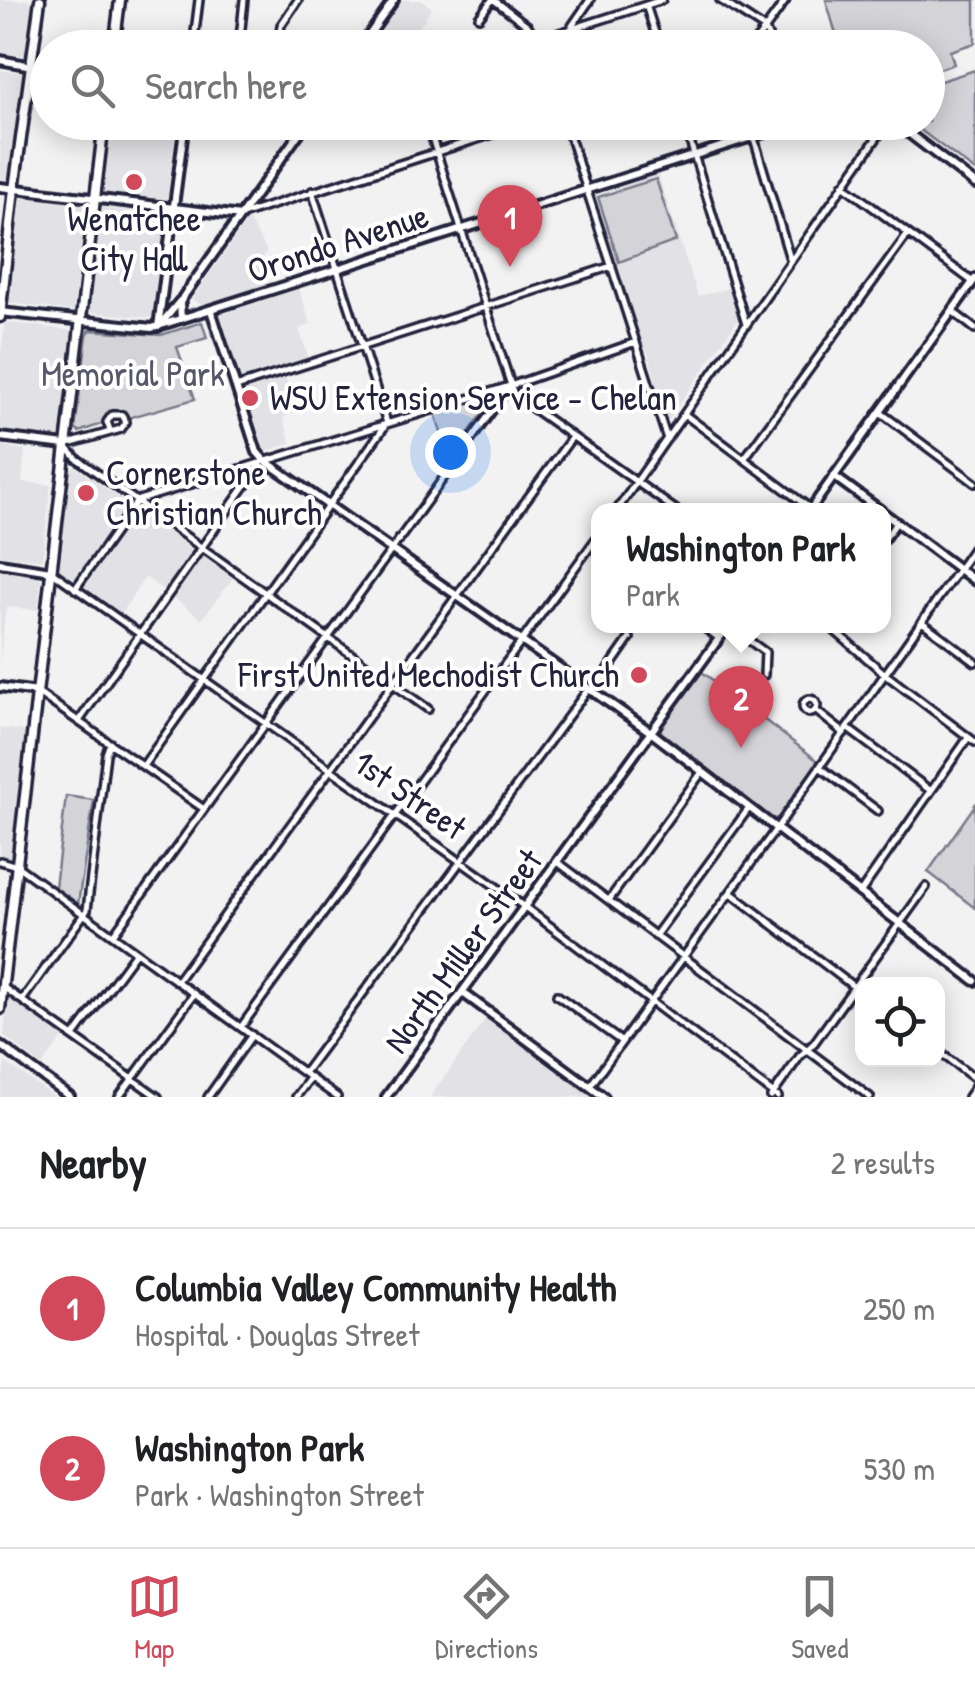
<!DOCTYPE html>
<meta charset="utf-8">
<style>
:root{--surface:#fff;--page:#f2f2f2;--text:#202124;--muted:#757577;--line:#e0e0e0;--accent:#d1495b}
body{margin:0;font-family:"Patrick Hand",sans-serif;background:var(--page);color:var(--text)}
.controls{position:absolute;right:30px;bottom:30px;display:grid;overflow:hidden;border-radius:20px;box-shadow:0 5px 25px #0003}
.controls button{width:90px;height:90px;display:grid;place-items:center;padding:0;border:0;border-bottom:2px solid var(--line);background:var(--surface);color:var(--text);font:50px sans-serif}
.you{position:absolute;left:450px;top:452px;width:35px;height:35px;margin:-25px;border:8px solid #fff;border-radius:50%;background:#1a73e8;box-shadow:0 0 0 15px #1a73e833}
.badge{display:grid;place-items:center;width:65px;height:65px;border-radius:50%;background:var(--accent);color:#fff;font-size:32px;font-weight:700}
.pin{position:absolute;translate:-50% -82px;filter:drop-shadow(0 2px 5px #0008)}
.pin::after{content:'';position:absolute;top:52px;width:35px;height:30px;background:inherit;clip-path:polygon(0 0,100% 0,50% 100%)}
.popup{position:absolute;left:591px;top:503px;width:300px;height:130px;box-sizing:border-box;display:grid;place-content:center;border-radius:20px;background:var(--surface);filter:drop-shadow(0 2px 8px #0005);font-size:32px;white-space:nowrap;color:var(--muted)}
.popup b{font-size:38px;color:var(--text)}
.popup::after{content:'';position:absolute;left:50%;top:100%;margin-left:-20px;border:20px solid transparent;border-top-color:var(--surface)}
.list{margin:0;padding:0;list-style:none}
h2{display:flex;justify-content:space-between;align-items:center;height:130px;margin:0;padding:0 40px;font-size:42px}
h2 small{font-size:32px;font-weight:400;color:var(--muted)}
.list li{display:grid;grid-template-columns:65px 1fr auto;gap:30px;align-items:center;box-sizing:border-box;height:160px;padding:0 40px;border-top:2px solid var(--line)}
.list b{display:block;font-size:38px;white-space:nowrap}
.list p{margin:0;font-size:32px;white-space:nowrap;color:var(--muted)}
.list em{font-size:32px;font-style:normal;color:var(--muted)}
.icon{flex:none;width:55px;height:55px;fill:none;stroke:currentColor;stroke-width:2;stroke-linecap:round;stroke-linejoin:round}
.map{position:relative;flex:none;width:975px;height:1097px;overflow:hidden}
.search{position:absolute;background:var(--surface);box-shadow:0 5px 25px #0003;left:30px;right:30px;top:30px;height:110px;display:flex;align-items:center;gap:25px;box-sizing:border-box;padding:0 35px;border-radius:55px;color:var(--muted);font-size:38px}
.sheet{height:450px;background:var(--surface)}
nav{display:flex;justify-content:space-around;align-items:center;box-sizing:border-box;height:140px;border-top:2px solid var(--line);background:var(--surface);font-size:28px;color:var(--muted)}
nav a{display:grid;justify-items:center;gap:5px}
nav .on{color:var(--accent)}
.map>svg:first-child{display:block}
.built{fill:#e2e2e6}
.green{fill:#d3d3d8;stroke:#7a7a8a;stroke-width:2.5}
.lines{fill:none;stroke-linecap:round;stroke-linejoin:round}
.minor-casing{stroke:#22223b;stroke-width:12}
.tertiary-casing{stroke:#22223b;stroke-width:14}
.secondary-casing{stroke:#22223b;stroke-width:14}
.primary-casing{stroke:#22223b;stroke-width:15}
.minor{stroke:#fff;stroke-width:5}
.tertiary{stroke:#fff;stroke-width:6}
.secondary{stroke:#fff;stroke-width:6}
.primary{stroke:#fff;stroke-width:8}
.poi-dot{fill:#d1495b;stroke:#fff;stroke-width:4}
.labels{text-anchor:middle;stroke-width:8;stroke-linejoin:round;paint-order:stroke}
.poi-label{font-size:35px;fill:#22223b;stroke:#fff;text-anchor:start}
.street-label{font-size:35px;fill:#22223b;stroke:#fff}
.park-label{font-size:35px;fill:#57576a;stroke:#fff}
</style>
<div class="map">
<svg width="975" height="1097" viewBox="0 0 975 1097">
<rect width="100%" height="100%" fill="#f2f2f3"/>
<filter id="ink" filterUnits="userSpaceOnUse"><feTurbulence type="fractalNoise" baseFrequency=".01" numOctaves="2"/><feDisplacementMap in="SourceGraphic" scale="20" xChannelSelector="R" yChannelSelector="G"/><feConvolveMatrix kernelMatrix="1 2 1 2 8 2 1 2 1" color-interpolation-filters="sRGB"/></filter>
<g filter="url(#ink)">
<path class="built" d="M0,0H34L27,56L0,53Z
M399,0H421L432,8L406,47H365Z
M0,70L23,73L10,180L0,179Z
M110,123H176L167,201L101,193Z
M658,174L698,296L729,288L739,318L667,422L648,353L640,343L594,197Z
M21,196L87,205L73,311L8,303Z
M101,207L166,216L153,318L88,312Z
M248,219L267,251L259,265L266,284L201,305L192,299Z
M299,289L311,324L299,329L311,366L285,375L297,412L283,417L291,443L264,452L220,315Z
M5,322L74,331L60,438L0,431V360Z
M0,445L25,450L22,482L51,485L42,560L0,555Z
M74,466L233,578L202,619L145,577L121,614L57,569L69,473Z
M0,568L36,573L41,578L38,610L6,607L0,662Z
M0,728L25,731L10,858L0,857Z
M7,997L64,1036L42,1066L4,1036Z
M487,1017L594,1097H430Z
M5,1062L55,1097H0Z"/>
<path class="green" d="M826,0H975V43L950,51L954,64L928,73V48L853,47L850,40L839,44Z
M975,70V171L911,123L928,122V85Z
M656,179L676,241L619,262L598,197Z
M202,322L207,338L177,347L195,399L128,418L114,410L109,412L104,423L79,432L75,429L87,335L90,330L161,335Z
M492,395L494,398L457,449L443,439L435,413Z
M702,672L818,761L778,818L773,819L661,732V727Z
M66,796L94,800L78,904L55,887Z
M975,805V908L928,872Z"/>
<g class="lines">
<defs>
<path id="minor" d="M494,0L528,26L541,48
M720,0L765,29L750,48
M646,5L660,48
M479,17L492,0
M572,26L590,0
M441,44L445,48
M193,48L199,0
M239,48L244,0
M278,48L281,25L298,0
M513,48L662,0
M773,48L765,29L786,0
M427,122L514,395L676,510
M565,122L667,439
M684,122L746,324
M754,138L790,259
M843,185L973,282
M242,215L530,122
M952,311L975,329
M236,387L612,266
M880,412L975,483
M684,414L811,509
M110,430L107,422L112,415H122L126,422L121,429L65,445L76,458L428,709
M744,459L908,234
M139,500L510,386L636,342
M617,510L883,129
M884,540L896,523
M51,571L526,908L778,1097
M75,589L137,501
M922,622L975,662
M702,626L719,638
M729,626L765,652L764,675
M829,626L885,674L975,742
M593,691L630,638
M38,693L204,809
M803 706a7 7 0 1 1 14 0a7 7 0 1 1-14 0Z
M815,710L844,733
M79,721L262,462
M847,728L931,791
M143,766L387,423L312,191
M821,768L878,811
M0,861L17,866L337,1097
M559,863L870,1097
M731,893L862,993
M860,893L968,738
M609,900L702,772
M113,935L510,386
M655,936L749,808
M177,981L572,437
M3,987L158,1097
M557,995L622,1042
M23,999L87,910L106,754L110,743
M241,1027L598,536
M74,1036L136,952
M938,1051L975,1079
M304,1073L589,688
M590,1086L776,829L975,546
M119,1097L194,994
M208,1097L252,1035
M296,1097L310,1078
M771,1097L800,1056L814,1043L926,887
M968,1097L975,1087"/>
<path id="tertiary" d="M360,48L394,0
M0,60L48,69
M0,187L241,216
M211,310L257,452L264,460L652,733L975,981
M181,319L180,303L183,297L307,122
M159,326L180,301
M158,327L185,122
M0,437L65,445
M835,477L880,510
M884,513L975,581
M0,563L51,571
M0,687L38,692
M463,993L604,1097"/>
<path id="secondary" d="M894,122L975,184
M0,312L152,328L799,122
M810,510L975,279
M0,1045L70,1097
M386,1097L728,626"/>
<path id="primary" d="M114,48L120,0
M0,317L14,189L40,0
M0,1009L104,122"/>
</defs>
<use href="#minor" class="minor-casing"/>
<use href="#tertiary" class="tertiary-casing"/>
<use href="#secondary" class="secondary-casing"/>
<use href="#primary" class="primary-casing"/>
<use href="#minor" class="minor"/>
<use href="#tertiary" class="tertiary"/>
<use href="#secondary" class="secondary"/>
<use href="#primary" class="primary"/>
</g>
</g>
<g class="poi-dot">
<circle cx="134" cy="182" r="10"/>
<circle cx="250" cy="398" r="10"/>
<circle cx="86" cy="493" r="10"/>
<circle cx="639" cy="675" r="10"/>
</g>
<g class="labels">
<g class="poi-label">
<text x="134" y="231" text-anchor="middle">Wenatchee<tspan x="134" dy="40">City Hall</tspan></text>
<text x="270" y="410">WSU Extension Service - Chelan</text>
<text x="106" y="485">Cornerstone<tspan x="106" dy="40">Christian Church</tspan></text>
<text x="619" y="687" text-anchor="end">First United Mechodist Church</text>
</g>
<g class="street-label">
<text transform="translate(338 243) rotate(-18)" y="12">Orondo Avenue</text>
<text transform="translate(410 795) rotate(35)" y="12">1st Street</text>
<text transform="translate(463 951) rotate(-54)" y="12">North Miller Street</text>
</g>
<g class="park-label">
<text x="133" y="386">Memorial Park</text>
</g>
</g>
</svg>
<div class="controls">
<button><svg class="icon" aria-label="locate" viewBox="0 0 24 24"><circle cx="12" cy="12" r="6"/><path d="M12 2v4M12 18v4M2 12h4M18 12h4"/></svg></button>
</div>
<div class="you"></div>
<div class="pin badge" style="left:510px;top:267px">1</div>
<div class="pin badge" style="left:741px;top:748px">2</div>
<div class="popup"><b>Washington Park</b>Park</div>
<div class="search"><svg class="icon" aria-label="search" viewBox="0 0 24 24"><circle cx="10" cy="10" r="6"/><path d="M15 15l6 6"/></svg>Search here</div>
</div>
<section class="sheet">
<h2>Nearby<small>2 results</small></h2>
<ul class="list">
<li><span class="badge">1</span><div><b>Columbia Valley Community Health</b><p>Hospital · Douglas Street</p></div><em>250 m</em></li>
<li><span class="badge">2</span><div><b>Washington Park</b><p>Park · Washington Street</p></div><em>530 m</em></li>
</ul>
</section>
<nav>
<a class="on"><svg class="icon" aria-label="map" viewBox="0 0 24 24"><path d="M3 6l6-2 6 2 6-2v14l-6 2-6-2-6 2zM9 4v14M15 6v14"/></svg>Map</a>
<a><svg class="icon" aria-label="directions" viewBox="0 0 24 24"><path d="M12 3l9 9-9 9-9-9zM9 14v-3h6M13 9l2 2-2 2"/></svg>Directions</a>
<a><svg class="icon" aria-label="saved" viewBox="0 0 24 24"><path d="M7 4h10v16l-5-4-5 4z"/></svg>Saved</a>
</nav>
